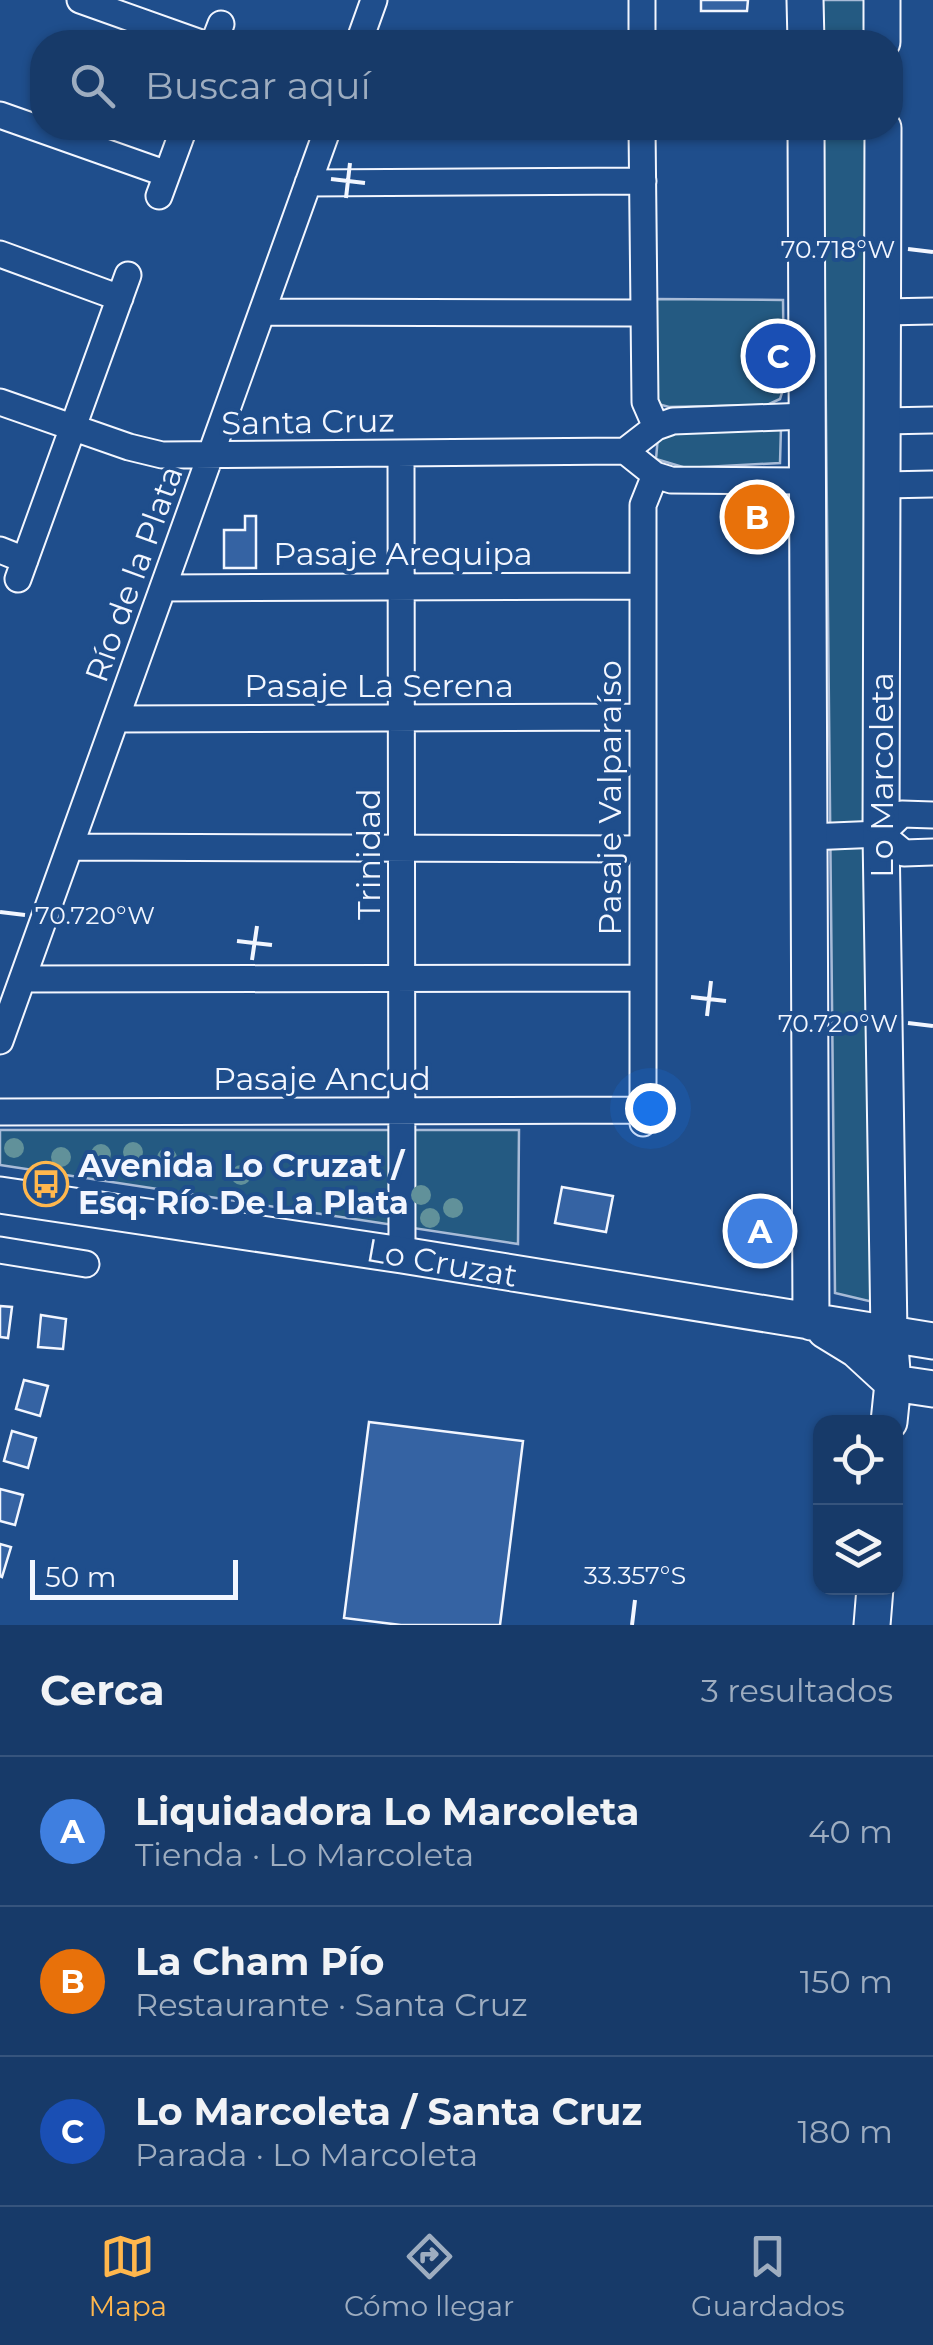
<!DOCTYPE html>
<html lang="es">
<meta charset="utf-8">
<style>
:root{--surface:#173a69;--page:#20416f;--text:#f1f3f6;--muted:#9eadc0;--line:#36547d;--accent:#ffb74d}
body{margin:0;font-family:Montserrat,sans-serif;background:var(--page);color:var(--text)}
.controls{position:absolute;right:30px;bottom:30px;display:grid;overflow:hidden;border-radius:20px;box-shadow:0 2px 8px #0004}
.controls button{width:90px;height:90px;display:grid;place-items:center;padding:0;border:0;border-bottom:2px solid var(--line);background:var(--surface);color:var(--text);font:50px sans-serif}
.scale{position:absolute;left:30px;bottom:25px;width:208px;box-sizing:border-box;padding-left:10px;border:5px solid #f2f6ff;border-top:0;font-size:28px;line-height:35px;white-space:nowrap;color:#f2f6ff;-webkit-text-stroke:8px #1f4e8c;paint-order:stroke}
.you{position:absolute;left:650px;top:1108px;width:35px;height:35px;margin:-25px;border:8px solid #fff;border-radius:50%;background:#1a73e8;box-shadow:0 0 0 15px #1a73e833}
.badge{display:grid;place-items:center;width:65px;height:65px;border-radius:50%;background:var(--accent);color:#fff;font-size:32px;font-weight:700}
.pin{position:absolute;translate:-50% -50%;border:5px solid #fff;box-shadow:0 2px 10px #0006}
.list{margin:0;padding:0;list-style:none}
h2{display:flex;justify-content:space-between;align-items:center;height:130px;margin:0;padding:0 40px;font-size:42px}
h2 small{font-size:32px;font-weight:400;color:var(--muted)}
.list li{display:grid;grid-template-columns:65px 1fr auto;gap:30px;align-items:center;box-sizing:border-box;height:150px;padding:0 40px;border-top:2px solid var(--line)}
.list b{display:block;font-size:38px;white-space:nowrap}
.list p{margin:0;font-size:32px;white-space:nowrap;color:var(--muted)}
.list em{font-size:32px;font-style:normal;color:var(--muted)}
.icon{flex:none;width:55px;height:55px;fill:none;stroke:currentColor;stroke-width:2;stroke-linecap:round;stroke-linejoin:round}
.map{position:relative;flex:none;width:933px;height:1625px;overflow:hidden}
.search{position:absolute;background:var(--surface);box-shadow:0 2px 8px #0004;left:30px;right:30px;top:30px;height:110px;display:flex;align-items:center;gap:25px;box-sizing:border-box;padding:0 35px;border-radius:40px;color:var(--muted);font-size:38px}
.sheet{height:580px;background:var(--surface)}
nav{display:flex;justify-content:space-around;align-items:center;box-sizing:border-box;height:140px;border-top:2px solid var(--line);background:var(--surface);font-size:28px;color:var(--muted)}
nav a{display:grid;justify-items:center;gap:5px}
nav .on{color:var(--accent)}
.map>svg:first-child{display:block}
.green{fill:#245a82;stroke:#a8bbd7;stroke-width:2.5}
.building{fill:#3563a3;stroke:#f2f6ff;stroke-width:2.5}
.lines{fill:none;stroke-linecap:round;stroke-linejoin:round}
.street-casing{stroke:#f2f6ff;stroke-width:29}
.secondary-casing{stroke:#f2f6ff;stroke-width:39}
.street{stroke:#1f4e8c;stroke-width:25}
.secondary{stroke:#1f4e8c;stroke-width:35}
.tree{fill:#61919a}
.ticks{fill:none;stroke:#f2f6ff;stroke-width:4}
.labels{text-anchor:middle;stroke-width:8;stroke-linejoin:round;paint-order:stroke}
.street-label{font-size:32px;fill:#f2f6ff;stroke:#1f4e8c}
.poi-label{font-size:32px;font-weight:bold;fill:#f2f6ff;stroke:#1f4e8c;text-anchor:start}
.ticks-label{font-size:25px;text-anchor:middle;fill:#f2f6ff;stroke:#1f4e8c;stroke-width:8;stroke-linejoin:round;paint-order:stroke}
</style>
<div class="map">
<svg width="933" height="1625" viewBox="0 0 933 1625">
<rect width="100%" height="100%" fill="#1f4e8c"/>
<path class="green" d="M823,0H870V42H823Z
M823,128H871L873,1302L835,1293Z
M654,299L783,300L784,386L780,399L767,405L669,407L658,404L652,394Z
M685,426L781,427L780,463L686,468L656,459L658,436Z
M0,1130H519L518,1244L0,1165Z"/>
<path class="building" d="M701,0H748L747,11H701Z
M245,516H256V568H224V530H245Z
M562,1187L613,1196L606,1232L555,1223Z
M0,1306L12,1307L8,1338L0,1337Z
M41,1315L66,1319L63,1349L38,1347Z
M24,1380L48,1386L40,1416L16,1409Z
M369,1422L523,1441L500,1625H401L344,1618Z
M12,1431L36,1438L28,1468L4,1461Z
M0,1489L23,1495L15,1525L0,1521Z
M0,1544L11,1547L2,1577L0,1576Z"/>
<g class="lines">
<defs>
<path id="street" d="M80,0L198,42
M214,42L221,24
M359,42L374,0
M642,42V0
M0,115L167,174
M642,128L645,402L656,427
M308,183L643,181
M159,196L184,128
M0,254L120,298
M262,312L643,313
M884,312L933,311
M0,402L129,447L162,455L625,451L655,475L671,480L807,481
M884,421L933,420
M625,451L656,427L673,421L807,416
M401,453L402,1255
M884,485L933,484
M0,550L25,560
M18,579L128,275
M163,588L643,586
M116,719L642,717
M881,834L904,853L933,852
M808,837L881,834L902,814L933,815
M71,847L643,849
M23,979L643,978
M0,1041L328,128
M0,1112L643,1110
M643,1123V505L655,475
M0,1250L86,1264"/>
<path id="secondary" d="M805,0L806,42
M882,0V42
M806,128L811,1322
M883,128L881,834L889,1334L893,1383L889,1422
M0,1195L402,1255L933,1341
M825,1330L856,1349L893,1383L933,1389
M872,1625L875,1588"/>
</defs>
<use href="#street" class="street-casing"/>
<use href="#secondary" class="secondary-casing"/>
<use href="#street" class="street"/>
<use href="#secondary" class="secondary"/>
</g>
<g class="tree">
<circle cx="14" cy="1148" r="10"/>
<circle cx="133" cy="1152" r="10"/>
<circle cx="101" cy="1154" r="10"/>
<circle cx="61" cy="1157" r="10"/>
<circle cx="167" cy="1158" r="10"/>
<circle cx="204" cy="1167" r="10"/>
<circle cx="241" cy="1175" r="10"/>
<circle cx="421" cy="1195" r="10"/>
<circle cx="453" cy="1208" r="10"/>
<circle cx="430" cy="1218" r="10"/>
</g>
<path class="ticks" d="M331,179L365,183M346,198L350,163M908,249L933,252M0,912L25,915M237,941L272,945M252,960L257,926M691,997L726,1001M707,1016L711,981M908,1023L933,1026M632,1625L635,1600"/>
<defs>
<symbol id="bus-ring" viewBox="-11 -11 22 22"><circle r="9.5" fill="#1f4e8c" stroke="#ffb74d" stroke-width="1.5"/><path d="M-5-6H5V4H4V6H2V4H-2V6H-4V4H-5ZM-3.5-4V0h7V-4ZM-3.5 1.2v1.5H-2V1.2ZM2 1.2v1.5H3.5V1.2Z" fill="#ffb74d"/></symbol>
</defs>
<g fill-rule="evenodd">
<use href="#bus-ring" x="21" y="1159" width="50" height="50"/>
</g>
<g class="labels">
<g class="street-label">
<text transform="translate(308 422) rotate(-1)" y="11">Santa Cruz</text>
<text x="403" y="565">Pasaje Arequipa</text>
<text transform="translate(134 574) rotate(-70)" y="11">Río de la Plata</text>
<text x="379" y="697">Pasaje La Serena</text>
<text transform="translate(882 775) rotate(-90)" y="11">Lo Marcoleta</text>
<text transform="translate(610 798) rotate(-90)" y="11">Pasaje Valparaíso</text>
<text transform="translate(369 854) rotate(-90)" y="11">Trinidad</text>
<text x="322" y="1090">Pasaje Ancud</text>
<text transform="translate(442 1263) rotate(10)" y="11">Lo Cruzat</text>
</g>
<g class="poi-label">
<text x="78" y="1177">Avenida Lo Cruzat /<tspan x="78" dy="37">Esq. Río De La Plata</tspan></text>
</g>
</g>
<g class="ticks-label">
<text x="838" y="258">70.718°W</text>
<text x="95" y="924">70.720°W</text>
<text x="838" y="1032">70.720°W</text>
<text x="635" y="1584">33.357°S</text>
</g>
</svg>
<div class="controls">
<button><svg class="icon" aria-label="locate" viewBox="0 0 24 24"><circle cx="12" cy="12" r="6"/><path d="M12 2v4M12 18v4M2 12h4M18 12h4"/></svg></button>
<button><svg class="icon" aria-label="layers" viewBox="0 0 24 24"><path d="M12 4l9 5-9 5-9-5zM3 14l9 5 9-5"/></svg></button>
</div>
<div class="scale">50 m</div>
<div class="you"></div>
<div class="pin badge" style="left:760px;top:1231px;background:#3f7fe0">A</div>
<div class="pin badge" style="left:757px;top:517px;background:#e8710a">B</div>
<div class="pin badge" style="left:778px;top:356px;background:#1a4fb4">C</div>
<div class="search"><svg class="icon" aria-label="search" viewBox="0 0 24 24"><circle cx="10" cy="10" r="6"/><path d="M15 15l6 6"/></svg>Buscar aquí</div>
</div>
<section class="sheet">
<h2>Cerca<small>3 resultados</small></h2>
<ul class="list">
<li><span class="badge" style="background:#3f7fe0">A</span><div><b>Liquidadora Lo Marcoleta</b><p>Tienda · Lo Marcoleta</p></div><em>40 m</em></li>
<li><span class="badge" style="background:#e8710a">B</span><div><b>La Cham Pío</b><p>Restaurante · Santa Cruz</p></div><em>150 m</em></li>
<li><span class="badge" style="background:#1a4fb4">C</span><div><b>Lo Marcoleta / Santa Cruz</b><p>Parada · Lo Marcoleta</p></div><em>180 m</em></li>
</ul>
</section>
<nav>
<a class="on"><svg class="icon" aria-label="map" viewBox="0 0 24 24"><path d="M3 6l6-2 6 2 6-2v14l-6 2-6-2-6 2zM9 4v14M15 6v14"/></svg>Mapa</a>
<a><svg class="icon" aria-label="directions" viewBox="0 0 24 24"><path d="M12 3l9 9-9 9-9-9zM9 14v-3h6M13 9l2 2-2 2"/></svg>Cómo llegar</a>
<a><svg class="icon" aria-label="saved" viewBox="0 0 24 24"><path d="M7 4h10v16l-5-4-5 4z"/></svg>Guardados</a>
</nav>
